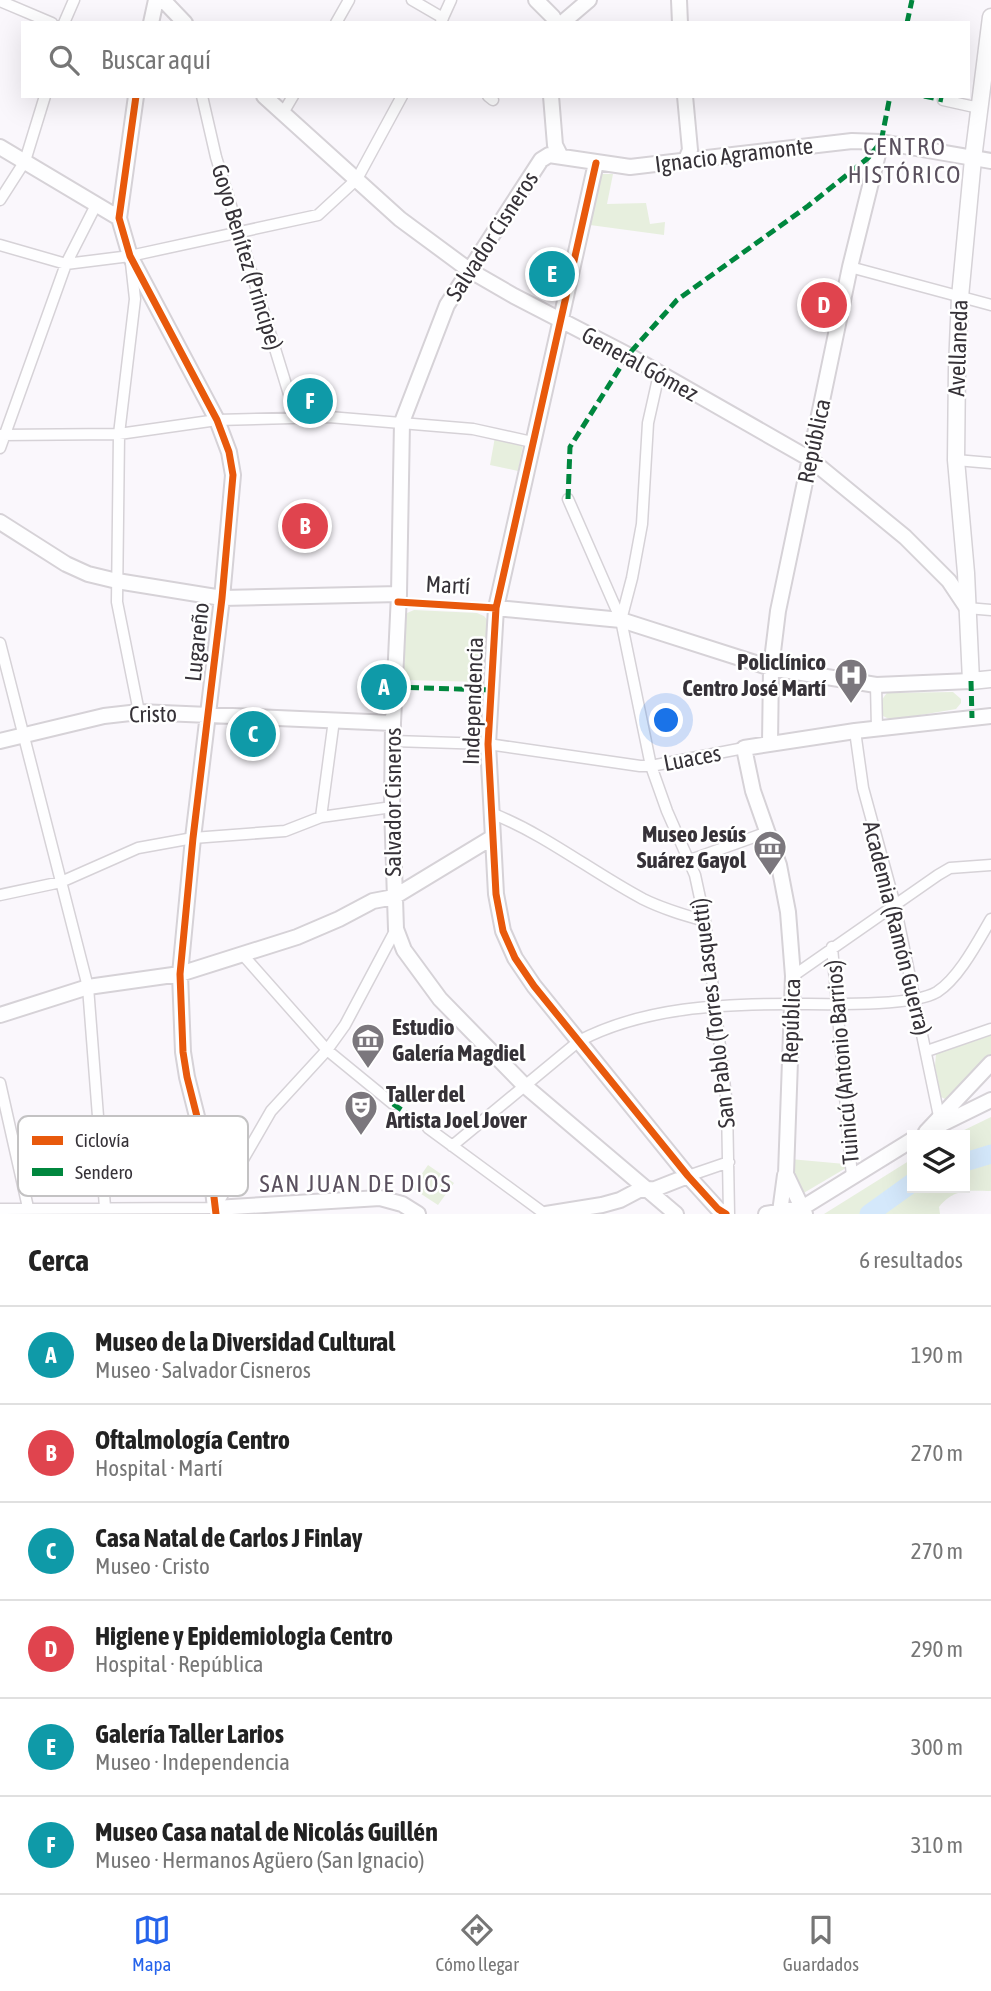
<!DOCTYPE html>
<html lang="es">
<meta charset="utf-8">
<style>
:root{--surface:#fff;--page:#f6f6f6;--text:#222;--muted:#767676;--line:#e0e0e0;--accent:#2563eb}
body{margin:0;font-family:"Asap Condensed",sans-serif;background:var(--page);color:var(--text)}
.controls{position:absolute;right:21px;bottom:21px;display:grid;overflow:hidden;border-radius:0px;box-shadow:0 7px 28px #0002}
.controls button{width:63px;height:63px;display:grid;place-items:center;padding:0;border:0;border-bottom:2px solid var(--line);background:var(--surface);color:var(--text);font:35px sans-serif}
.you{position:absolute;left:667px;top:721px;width:24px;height:24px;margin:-18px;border:5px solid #fff;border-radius:50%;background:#1a73e8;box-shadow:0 0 0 10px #1a73e833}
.badge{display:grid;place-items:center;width:46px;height:46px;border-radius:50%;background:var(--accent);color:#fff;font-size:23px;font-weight:700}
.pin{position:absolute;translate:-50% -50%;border:4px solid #fff;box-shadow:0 2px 7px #0006}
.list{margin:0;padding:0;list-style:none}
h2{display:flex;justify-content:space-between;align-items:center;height:91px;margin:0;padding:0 28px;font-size:30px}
h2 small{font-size:23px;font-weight:400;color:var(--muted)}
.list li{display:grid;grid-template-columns:46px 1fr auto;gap:21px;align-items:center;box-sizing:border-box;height:98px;padding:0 28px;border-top:2px solid var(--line)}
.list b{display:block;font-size:26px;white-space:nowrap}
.list p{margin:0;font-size:23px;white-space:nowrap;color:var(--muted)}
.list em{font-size:23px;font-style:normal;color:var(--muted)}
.icon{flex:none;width:38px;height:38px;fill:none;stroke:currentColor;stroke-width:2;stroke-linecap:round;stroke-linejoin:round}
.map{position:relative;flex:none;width:991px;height:1214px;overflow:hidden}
.search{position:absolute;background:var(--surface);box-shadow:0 7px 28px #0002;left:21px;right:21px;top:21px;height:77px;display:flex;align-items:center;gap:18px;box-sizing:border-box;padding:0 24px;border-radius:0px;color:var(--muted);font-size:26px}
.sheet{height:679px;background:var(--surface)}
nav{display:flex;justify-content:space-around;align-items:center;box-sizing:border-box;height:98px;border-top:2px solid var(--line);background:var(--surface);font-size:19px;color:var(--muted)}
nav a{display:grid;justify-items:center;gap:4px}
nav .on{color:var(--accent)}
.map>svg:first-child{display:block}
.green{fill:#e7efde}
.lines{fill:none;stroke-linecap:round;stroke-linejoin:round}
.river{stroke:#d4e8fb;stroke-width:19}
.street-casing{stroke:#d6d2d7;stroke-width:13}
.secondary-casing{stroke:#d6d2d7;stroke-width:18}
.primary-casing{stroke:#d6d2d7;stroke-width:19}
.street{stroke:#fefeff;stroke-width:10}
.secondary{stroke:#fefeff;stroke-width:14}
.primary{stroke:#fefeff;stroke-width:16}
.quiet{stroke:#00873e;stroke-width:5;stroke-dasharray:10 5;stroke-linecap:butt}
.cycleway-casing{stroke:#fff;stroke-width:11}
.cycleway{stroke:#e8590c;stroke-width:7}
.labels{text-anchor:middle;stroke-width:5;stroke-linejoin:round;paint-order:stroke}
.street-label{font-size:23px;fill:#363238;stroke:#fff}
.poi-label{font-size:23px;font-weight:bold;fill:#363238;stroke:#fff;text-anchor:end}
.neighbourhood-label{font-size:24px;letter-spacing:2px;fill:#5a505e;stroke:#fff}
.key{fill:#fff;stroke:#c3c2c3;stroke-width:2}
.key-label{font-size:19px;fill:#363238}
</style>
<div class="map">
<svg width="991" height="1214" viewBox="0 0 991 1214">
<rect width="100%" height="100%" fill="#faf7fc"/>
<path class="green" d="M601,174H613L607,204L646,203L650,224L665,222L664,235L590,225Z
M495,437L523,444L518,471L490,465Z
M414,610L477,613L484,616L489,622L485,678L482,682L404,680L401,674L403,619L407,613Z
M953,692L961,699V703L956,709L891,720L883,716C880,706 880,701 887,693Z
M991,1035V1057L949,1101L941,1097L935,1066L936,1054Z
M991,1117V1191C968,1191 955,1188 939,1207L940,1214H824L912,1159V1188H965V1135H954Z
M790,1159L845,1164L846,1168L802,1194L789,1171Z
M428,1165L454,1183L438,1205L412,1188Z"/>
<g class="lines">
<path class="river" d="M965,1162L991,1154
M869,1214L912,1183"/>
<defs>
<path id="street" d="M412,0L443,18
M0,1L52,23
M441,22L451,0
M64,23L74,0
M336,23L349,0
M202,96L216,157L296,417
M488,96L493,100
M943,100L979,108
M283,113L293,96
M0,200L25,161L45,96
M0,245L66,264L130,256L318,215L357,179L402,96
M131,263L135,299L119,434L117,602L139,712
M850,267L991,305
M0,435L119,434L217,420L329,417L473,429L532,442
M0,448L66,264L96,205
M956,460L991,463
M568,499L621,620L651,766L667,811L695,875L705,921L727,1105L729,1214
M967,608L991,610
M621,620L632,578L642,524L648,423L659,374
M0,643L88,987L105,1207
M876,685L877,728
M855,731L863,788L895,905L940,1121
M393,741L488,744L640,766H651L744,748
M491,813C545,834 592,872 643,899C663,909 684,915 705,921
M321,817L334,720
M690,860L768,832
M0,895L61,882L138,848L193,838L285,831L321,817L392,807
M832,947L852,1177
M243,955L327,1050L393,1104
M793,976L938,875L950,868L991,865
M927,1051L991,1029
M0,1083L29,1212
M428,1128L545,1214
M452,1146L579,1041C644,1007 721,1004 793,1004C825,1004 912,1007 937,992C959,978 978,941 991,919
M688,1176L729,1162
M215,1208L271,1111L327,1050L345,1025L396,929
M0,1209L215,1208"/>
<path id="secondary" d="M163,0L185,23
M536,0L553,17L555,23
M679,0L680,23
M151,23L156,0
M562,23L589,0
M136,96L119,218L130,256L217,420L229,452L233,475L222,598L193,838L180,974L183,1052L187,1077L211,1172L215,1208L380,1198L402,1204L418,1214
M264,96L400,219L469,270L514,296L628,355L810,459L905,537L949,581L967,608
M551,96L555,145L560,155
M0,147L119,218
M685,162L690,150L685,96
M596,163L496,608L488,744L496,894L503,931L515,958L534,986L688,1176L718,1209L726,1214
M0,522L66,564L88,574L117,581L222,598L399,594
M496,608L621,620L771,668L876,685L971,681
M0,741L104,716L139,712L393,723
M770,743L771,668L778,611L850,267L881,142
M0,1015L88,987L180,974L297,937L339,919L373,901L394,897L493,837
M936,1127L991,1100
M926,1132L991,1063
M780,1212L785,1175
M546,1214L602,1205L620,1200L639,1190L655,1189L688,1176
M676,1214L524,1085L440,999L404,950L396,929L392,807L393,723L399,594L402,422L447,305L541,160L549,155L630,167L852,141L881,142L991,161
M766,1214L802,1208L912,1140
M805,1214L786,1174L793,976L788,912L779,865L753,791L744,748L855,731L991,716"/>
<path id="primary" d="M991,17L973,159L960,297L957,368L956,460L966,573L971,681L991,679"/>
</defs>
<use href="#street" class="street-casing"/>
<use href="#secondary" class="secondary-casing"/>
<use href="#primary" class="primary-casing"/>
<use href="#street" class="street"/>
<use href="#secondary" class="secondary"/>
<use href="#primary" class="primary"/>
<path class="quiet" d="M907,23L912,0
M924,96L943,100
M568,499L570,447L628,355L677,300L808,206L868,158L881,142L890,96
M971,681L972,718
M394,687L490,690
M393,1104L428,1128"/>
<defs>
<path id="cycleway" d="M136,96L119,218L130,256L217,420L229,452L233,475L222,598L193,838L180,974L183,1052L187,1077L211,1172L216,1214
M596,163L496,608L488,744L496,894L503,931L515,958L534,986L688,1176L718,1209L726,1214
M398,602L496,608"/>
</defs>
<use href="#cycleway" class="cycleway-casing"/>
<use href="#cycleway" class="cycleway"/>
</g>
<defs>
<symbol id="hospital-pin" viewBox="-11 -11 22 30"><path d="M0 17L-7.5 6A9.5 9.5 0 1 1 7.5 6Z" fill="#7b777d" stroke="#fff"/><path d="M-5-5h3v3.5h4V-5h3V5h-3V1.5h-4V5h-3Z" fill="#fff"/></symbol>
<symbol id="museum-pin" viewBox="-11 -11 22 30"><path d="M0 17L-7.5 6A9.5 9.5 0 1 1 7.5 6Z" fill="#7b777d" stroke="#fff"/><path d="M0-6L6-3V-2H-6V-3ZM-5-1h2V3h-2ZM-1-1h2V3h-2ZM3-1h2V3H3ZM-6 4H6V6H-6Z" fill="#fff"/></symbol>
<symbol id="theatre-pin" viewBox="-11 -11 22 30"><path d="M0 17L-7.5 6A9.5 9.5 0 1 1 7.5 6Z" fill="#7b777d" stroke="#fff"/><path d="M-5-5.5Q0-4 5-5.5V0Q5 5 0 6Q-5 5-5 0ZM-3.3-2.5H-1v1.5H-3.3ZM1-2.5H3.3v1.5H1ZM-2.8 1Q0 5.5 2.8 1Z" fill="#fff"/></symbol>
</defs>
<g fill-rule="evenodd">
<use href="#hospital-pin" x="832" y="656" width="38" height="52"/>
<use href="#museum-pin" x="751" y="828" width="38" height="52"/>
<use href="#museum-pin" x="349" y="1021" width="38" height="52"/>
<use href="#theatre-pin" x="342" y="1088" width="38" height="52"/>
</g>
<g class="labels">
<g class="street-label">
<text transform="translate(734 155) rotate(-7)" y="8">Ignacio Agramonte</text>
<text transform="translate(492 236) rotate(-57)" y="8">Salvador Cisneros</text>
<text transform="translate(247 257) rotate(73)" y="8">Goyo Benítez (Principe)</text>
<text transform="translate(958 348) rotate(-88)" y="8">Avellaneda</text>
<text transform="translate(640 364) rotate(29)" y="8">General Gómez</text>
<text transform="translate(814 441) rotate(-78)" y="8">República</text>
<text transform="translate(448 585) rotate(3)" y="8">Martí</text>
<text transform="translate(197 642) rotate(-84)" y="8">Lugareño</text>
<text transform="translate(473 701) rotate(-88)" y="8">Independencia</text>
<text transform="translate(153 714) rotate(-1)" y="8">Cristo</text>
<text transform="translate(692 758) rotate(-11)" y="8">Luaces</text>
<text transform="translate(393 802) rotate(-90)" y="8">Salvador Cisneros</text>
<text transform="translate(897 928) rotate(76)" y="8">Academia (Ramón Guerra)</text>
<text transform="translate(713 1013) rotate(-97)" y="8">San Pablo (Torres Lasquetti)</text>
<text transform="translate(791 1021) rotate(-88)" y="8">República</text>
<text transform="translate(842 1062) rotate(-95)" y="8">Tuinicú (Antonio Barrios)</text>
</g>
<g class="poi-label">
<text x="826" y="670">Policlínico<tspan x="826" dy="26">Centro José Martí</tspan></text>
<text x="746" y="842">Museo Jesús<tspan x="746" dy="26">Suárez Gayol</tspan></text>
<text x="392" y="1035" text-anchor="start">Estudio<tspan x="392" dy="26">Galería Magdiel</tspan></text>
<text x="386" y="1102" text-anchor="start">Taller del<tspan x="386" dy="26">Artista Joel Jover</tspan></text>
</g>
<g class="neighbourhood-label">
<text x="905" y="155">CENTRO<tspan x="905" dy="28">HISTÓRICO</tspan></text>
<text x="356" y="1192">SAN JUAN DE DIOS</text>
</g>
</g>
<rect x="18" y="1116" width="230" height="80" rx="10" class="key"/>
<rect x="32" y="1136" width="31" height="9" fill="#e8590c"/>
<rect x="32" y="1168" width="31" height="8" fill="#00873e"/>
<g class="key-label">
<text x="75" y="1147">Ciclovía</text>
<text x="75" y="1179">Sendero</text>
</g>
</svg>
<div class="controls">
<button><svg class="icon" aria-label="layers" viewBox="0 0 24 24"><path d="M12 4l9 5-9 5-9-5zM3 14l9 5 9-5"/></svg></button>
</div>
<div class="you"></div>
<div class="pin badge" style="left:384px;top:687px;background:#0f9aa8">A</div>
<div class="pin badge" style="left:305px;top:526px;background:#e0444e">B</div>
<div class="pin badge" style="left:253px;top:734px;background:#0f9aa8">C</div>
<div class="pin badge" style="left:824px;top:305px;background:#e0444e">D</div>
<div class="pin badge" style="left:552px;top:274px;background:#0f9aa8">E</div>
<div class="pin badge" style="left:310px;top:401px;background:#0f9aa8">F</div>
<div class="search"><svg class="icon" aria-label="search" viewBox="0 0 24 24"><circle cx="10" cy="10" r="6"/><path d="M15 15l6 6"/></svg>Buscar aquí</div>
</div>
<section class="sheet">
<h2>Cerca<small>6 resultados</small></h2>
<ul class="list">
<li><span class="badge" style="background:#0f9aa8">A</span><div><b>Museo de la Diversidad Cultural</b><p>Museo · Salvador Cisneros</p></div><em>190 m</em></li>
<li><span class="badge" style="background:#e0444e">B</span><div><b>Oftalmología Centro</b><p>Hospital · Martí</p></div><em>270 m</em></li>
<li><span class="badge" style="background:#0f9aa8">C</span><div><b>Casa Natal de Carlos J Finlay</b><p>Museo · Cristo</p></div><em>270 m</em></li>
<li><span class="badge" style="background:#e0444e">D</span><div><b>Higiene y Epidemiologia Centro</b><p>Hospital · República</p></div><em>290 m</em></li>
<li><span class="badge" style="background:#0f9aa8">E</span><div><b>Galería Taller Larios</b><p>Museo · Independencia</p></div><em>300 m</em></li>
<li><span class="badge" style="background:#0f9aa8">F</span><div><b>Museo Casa natal de Nicolás Guillén</b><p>Museo · Hermanos Agüero (San Ignacio)</p></div><em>310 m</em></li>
</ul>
</section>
<nav>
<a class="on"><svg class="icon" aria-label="map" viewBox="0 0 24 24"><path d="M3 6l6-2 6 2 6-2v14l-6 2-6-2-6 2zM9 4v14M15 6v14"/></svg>Mapa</a>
<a><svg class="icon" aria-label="directions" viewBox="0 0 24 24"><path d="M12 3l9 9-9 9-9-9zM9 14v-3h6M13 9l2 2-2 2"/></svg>Cómo llegar</a>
<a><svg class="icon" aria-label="saved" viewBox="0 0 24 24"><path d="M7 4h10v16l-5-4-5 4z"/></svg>Guardados</a>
</nav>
